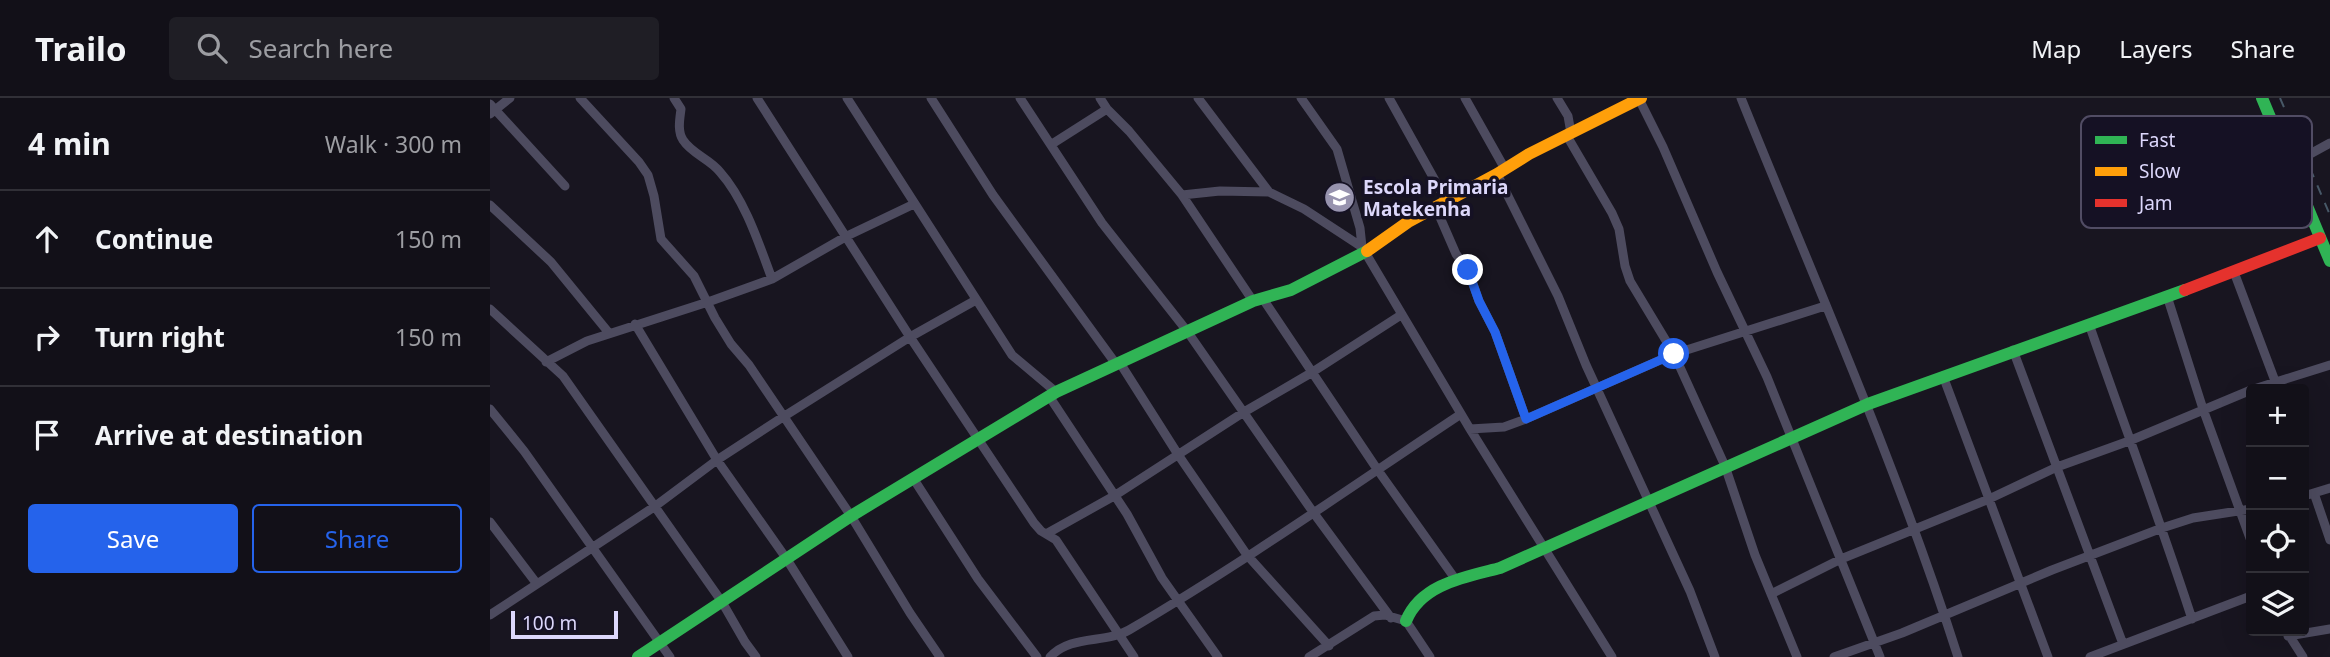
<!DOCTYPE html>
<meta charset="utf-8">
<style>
:root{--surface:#121018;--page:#1f1e25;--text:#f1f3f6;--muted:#9c9da2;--line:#313037;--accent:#2563eb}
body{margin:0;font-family:"Noto Sans",sans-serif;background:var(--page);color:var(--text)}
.controls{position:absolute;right:21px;bottom:21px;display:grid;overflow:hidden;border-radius:7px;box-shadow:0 7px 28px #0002}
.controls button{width:63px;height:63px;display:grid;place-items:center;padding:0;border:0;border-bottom:2px solid var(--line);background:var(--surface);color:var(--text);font:35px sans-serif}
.scale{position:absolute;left:21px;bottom:18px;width:107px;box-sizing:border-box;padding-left:7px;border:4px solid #dcd7fb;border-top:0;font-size:19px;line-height:24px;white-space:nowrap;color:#dcd7fb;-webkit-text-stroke:5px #151124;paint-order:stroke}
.stop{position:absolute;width:21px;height:21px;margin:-16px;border:5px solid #2563eb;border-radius:50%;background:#fff}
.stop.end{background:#2563eb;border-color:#fff;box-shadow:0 2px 7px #0008}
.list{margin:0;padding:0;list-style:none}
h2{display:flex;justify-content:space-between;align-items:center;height:91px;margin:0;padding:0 28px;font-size:30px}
h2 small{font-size:23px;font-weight:400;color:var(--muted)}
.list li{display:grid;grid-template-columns:46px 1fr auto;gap:21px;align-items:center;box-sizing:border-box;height:98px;padding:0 28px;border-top:2px solid var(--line)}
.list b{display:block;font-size:26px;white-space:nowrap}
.list em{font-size:23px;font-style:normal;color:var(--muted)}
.actions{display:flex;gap:14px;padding:21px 28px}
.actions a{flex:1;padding:16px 0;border:2px solid var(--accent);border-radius:7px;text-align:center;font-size:24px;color:var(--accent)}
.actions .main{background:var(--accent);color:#fff}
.icon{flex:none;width:38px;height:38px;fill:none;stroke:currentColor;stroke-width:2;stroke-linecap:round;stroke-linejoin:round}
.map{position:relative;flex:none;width:1840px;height:559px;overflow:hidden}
header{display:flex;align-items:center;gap:42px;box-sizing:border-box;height:98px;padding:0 35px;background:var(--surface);border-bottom:2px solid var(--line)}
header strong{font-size:33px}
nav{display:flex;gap:38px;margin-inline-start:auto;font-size:24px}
.search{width:490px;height:63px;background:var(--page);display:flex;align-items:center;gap:18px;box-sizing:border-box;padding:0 24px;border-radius:7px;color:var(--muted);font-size:26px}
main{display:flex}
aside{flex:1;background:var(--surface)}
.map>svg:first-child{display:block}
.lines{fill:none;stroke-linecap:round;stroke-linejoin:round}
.street{stroke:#4d4b5f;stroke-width:9}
.fast{stroke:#30b455;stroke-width:12}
.slow{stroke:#ff9f0a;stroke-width:12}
.jam{stroke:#e5322d;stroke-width:12}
.rail{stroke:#475867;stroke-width:2;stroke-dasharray:10 9;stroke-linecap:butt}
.route{stroke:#2563eb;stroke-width:9}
.labels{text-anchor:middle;stroke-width:7;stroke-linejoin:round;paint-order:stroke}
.poi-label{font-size:19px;font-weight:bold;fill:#dcd7fb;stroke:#151124;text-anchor:start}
.key{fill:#151124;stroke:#514c64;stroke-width:2}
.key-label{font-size:19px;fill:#dcd7fb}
</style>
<header>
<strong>Trailo</strong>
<div class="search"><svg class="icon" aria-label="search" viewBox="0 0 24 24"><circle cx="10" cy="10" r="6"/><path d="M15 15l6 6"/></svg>Search here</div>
<nav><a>Map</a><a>Layers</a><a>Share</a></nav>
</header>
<main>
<aside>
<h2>4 min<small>Walk · 300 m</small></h2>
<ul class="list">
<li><svg class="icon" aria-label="ahead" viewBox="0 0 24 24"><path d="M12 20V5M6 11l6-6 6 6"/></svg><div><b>Continue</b></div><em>150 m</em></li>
<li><svg class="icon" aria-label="right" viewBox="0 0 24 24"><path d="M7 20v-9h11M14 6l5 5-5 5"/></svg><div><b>Turn right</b></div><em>150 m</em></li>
<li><svg class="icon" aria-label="arrive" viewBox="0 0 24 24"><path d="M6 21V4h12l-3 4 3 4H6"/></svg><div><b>Arrive at destination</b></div></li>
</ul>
<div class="actions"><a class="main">Save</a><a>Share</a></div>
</aside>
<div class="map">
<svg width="1840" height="559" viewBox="0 0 1840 559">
<rect width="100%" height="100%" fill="#181520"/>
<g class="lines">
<path class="street" d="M90,0L149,64L158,77L164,98L171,141L204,178L225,220L241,246L259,267L361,418L420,515L450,559
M184,0L191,11C190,20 187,33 193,42C202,56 220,61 230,74C255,102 269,146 282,181
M267,0L420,239L544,425L551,433L566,442L644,559
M357,0L522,257L566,294
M441,0L503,97L626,266
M530,0L612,125L697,233L823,414L901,520
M610,0L617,11L639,33L692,97L763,203
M708,0L779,94
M811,0L847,51L870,130L872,149
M899,0L957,104
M975,0L1015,71
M1067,0L1078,18L1081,35
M1251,0C1326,186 1407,368 1468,559
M1149,1L1173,49L1227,174L1277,279L1390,559
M0,6L75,88
M0,16L20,0
M1077,38L1122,115L1129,131L1135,168L1140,183L1184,256L1235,368L1265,457L1307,559
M562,46L617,11
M1800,67L1840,45
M1007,76L1068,198L1096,267L1200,493L1225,559
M692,97L730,93L779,94L814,111L872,149L980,331L1122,559
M0,107L61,164L119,235
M946,110L966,156L978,172L989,203L1005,234L1036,321
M1744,174L1788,291
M1677,198L1713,311L1761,443
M773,201L887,371L966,482
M0,211L73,278L232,504L255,544L266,559
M145,226L227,362L296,460L358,559
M1599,226C1633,324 1670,422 1702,521
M1523,252L1633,546
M56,264L97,243L218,204L282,181L357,138L424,106
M630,265L689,358L757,457L839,548
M1453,278L1558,559
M1764,291L1840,267
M559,298L637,416L672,480L728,559
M0,311L34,353L180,559
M980,331L1014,329L1036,321L1184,256L1335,208
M423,380L488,481L547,559
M1824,395L1840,442
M1814,398L1840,390
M0,424L47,486
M556,436L624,398L754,314L821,275L911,217
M1281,496L1351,461L1499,401L1567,369L1639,343L1761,292
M0,517L164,409L227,362L293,319L420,239L486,202
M1797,534L1813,559
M1798,538L1840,531
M560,559C581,536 615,546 639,532C753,465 861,389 971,316
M819,559L884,518L895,517L916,523L940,559
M1344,559L1412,535L1562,472L1672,430L1703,420L1761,411
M1600,559L1761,498"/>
<path class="fast" d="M1772,0L1840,163
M916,523C931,486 975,479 1010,470L1378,306L1695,192
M148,559L361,418L566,294L763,203L801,192L877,153"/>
<path class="slow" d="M877,153L918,124L1007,76L1039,56L1151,0"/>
<path class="jam" d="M1695,192L1830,140"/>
<path class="rail" d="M1790,0L1840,117"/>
</g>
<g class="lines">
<path class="route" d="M978,172L989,203L1005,234L1036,321L1184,256"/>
</g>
<defs>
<symbol id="school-disc" viewBox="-11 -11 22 22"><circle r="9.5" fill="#9793ae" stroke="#151124"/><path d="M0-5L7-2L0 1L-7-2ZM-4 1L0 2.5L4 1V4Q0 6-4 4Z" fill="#fff"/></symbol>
</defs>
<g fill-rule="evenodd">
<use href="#school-disc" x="832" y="82" width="35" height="35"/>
</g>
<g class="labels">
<g class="poi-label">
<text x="873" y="96">Escola Primaria<tspan x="873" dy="22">Matekenha</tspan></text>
</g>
</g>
<rect x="1591" y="18" width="231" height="112" rx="10" class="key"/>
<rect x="1605" y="38" width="32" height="8" fill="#30b455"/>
<rect x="1605" y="69" width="32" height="9" fill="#ff9f0a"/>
<rect x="1605" y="101" width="32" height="8" fill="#e5322d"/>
<g class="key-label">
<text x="1649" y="49">Fast</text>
<text x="1649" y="80">Slow</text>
<text x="1649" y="112">Jam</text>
</g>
</svg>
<div class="controls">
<button>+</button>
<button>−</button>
<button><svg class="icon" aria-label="locate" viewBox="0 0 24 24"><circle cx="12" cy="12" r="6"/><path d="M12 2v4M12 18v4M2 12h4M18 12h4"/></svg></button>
<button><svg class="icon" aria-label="layers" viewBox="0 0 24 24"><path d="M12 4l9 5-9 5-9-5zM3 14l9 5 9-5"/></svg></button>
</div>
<div class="scale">100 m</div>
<div class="stop" style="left:1184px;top:256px"></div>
<div class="stop end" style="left:978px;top:172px"></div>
</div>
</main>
